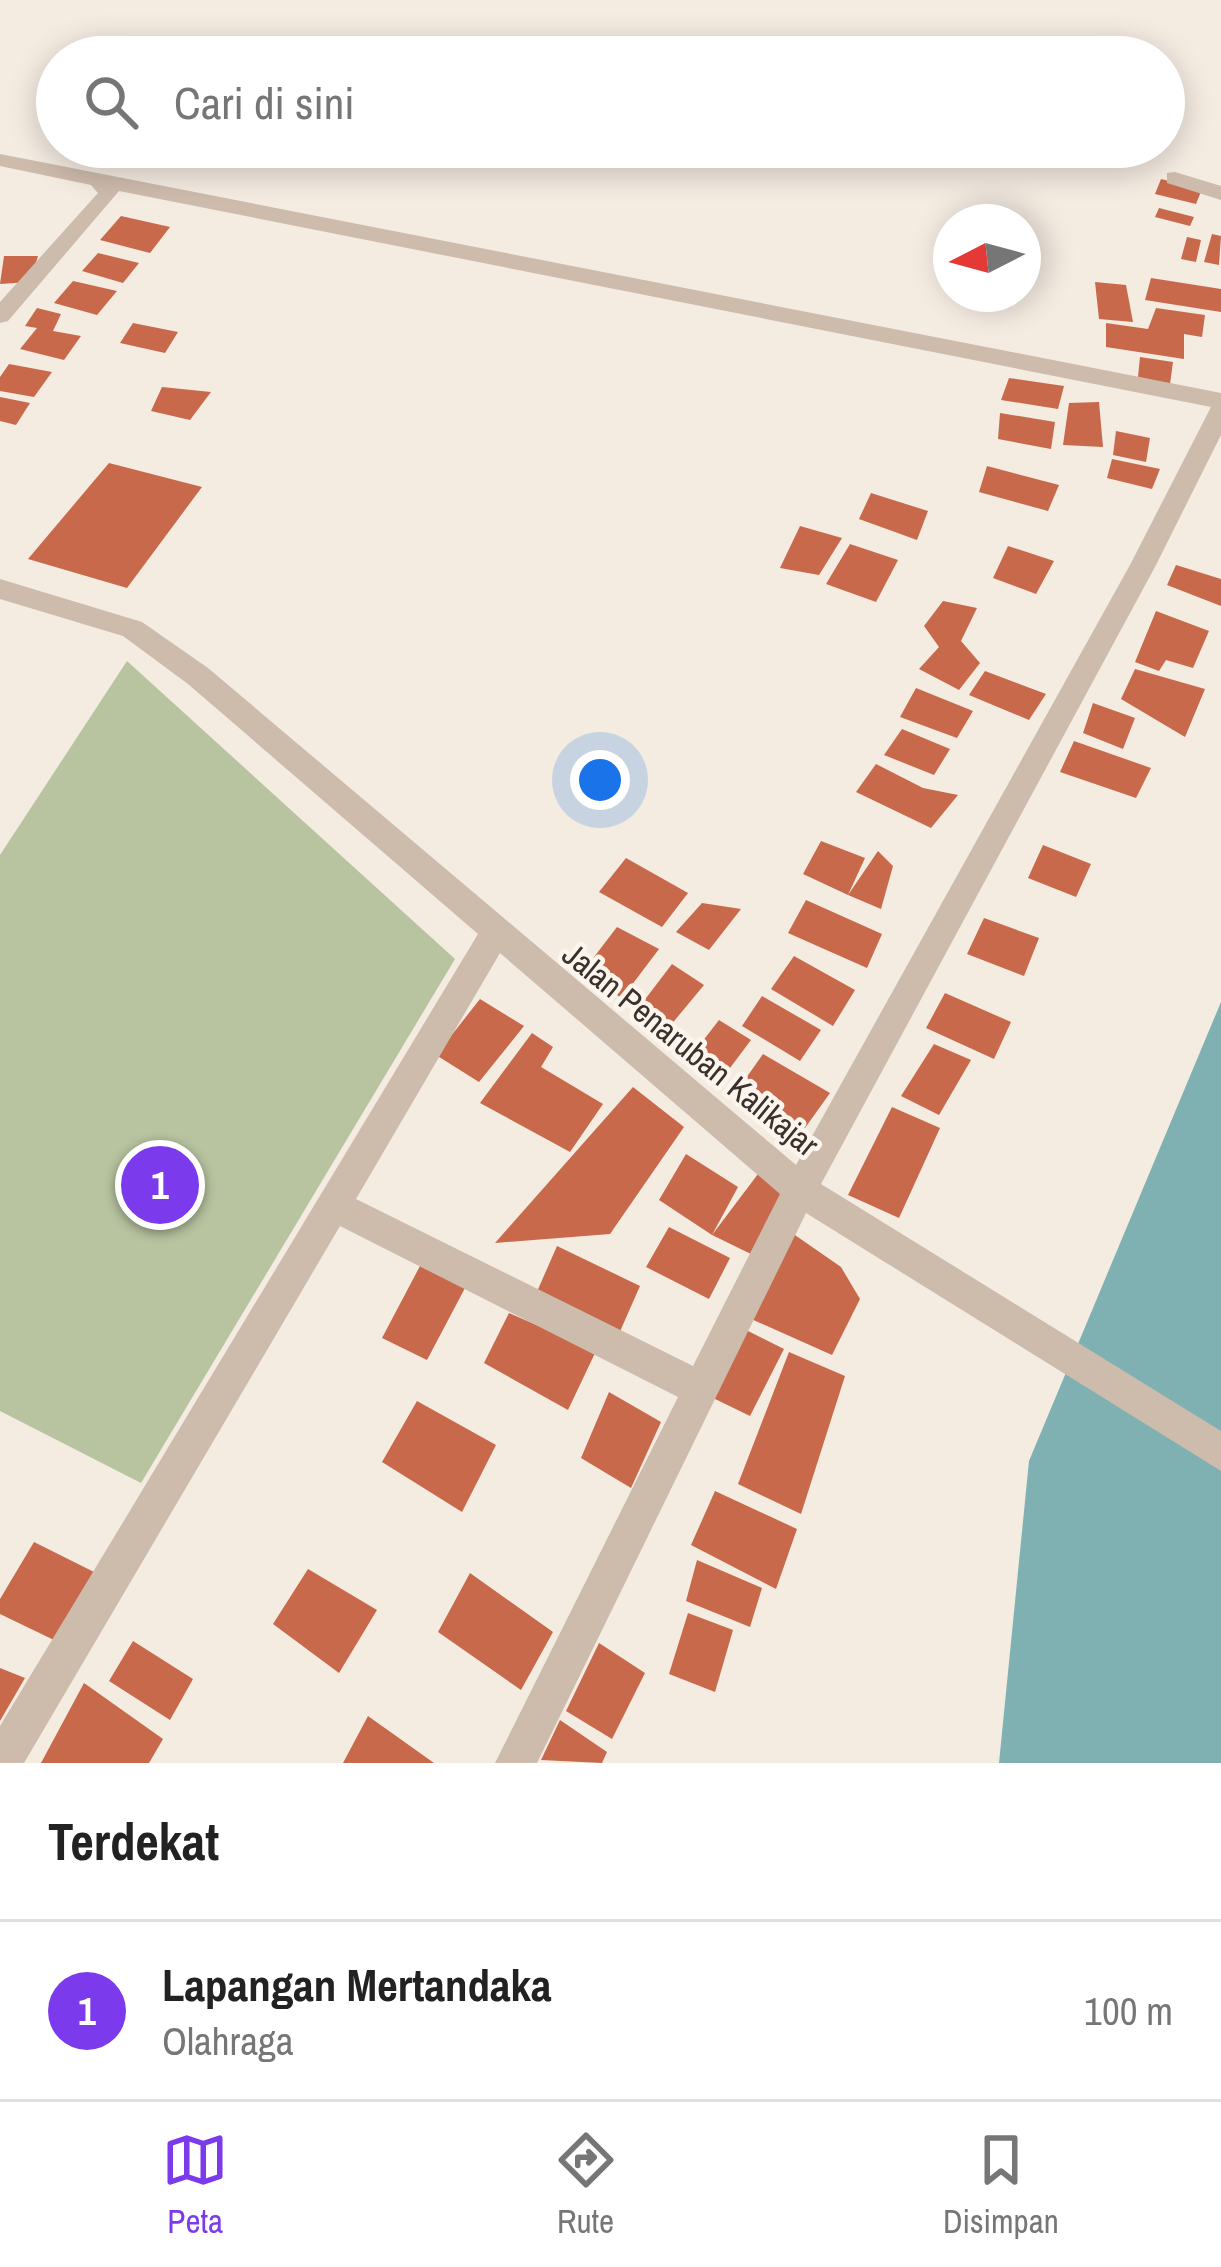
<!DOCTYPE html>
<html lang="id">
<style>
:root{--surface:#fff;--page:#f6f6f6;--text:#222;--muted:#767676;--line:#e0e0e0;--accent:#7c3aed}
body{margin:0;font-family:"Archivo Narrow",sans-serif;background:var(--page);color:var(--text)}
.compass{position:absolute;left:933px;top:204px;width:108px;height:108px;border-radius:50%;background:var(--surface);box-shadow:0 6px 30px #0003;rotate:264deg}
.you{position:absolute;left:600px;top:780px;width:42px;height:42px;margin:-30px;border:9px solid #fff;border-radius:50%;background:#1a73e8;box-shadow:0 0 0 18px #1a73e833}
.badge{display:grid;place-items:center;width:78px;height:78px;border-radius:50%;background:var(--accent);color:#fff;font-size:39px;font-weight:700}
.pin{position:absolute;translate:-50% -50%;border:6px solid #fff;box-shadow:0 3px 12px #0006}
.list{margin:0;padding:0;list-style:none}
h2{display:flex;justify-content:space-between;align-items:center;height:156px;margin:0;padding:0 48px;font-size:51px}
h2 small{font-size:39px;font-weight:400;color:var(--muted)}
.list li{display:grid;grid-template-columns:78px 1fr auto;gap:36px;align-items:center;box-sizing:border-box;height:180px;padding:0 48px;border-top:3px solid var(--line)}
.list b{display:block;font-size:45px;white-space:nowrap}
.list p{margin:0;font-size:39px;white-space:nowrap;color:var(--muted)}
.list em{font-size:39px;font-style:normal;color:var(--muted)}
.icon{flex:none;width:66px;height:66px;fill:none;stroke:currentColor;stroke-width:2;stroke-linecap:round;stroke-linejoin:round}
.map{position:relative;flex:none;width:1221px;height:1763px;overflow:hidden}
.search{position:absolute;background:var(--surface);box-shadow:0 6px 30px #0003;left:36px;right:36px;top:36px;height:132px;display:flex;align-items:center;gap:30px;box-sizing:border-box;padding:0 42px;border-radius:66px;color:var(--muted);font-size:45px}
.sheet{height:336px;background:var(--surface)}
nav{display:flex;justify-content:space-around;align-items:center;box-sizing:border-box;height:168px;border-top:3px solid var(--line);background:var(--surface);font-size:33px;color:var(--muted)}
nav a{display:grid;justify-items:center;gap:6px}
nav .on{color:var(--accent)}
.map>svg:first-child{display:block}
.green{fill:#b8c4a0}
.water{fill:#7fb0b2}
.building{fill:#c8694b}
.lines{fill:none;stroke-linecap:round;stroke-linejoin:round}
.minor{fill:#cdbbac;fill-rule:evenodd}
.labels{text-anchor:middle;stroke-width:9;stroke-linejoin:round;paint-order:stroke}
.street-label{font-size:33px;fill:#3b302b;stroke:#fbf5ee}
</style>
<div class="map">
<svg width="1221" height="1763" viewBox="0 0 1221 1763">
<rect width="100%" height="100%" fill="#f4ebe1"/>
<path class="green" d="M127,661L455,959L141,1483L0,1411V855Z"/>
<path class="water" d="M1221,1002V1763H999L1029,1461Z"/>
<path class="building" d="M1161,179L1202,189L1196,204L1155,194Z
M1159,208L1194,217L1190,226L1155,217Z
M121,216L170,227L150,253L100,240Z
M1212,234L1221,236L1219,265L1204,262Z
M1187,237L1201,240L1196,262L1181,259Z
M98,253L139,263L123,283L82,271Z
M4,256H38L30,282L0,284Z
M1151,278L1221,289V312L1145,300Z
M73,281L117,291L97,315L54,303Z
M1095,282L1126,285L1133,322L1099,319Z
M37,308L61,314L53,331L81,336L64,360L20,349L37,328L25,326Z
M1156,308L1205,315L1202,337L1184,334V359L1106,347V323L1148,329Z
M133,323L178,332L165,353L120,343Z
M1140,357L1173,362L1170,384L1138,377Z
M9,364L52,372L34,397L0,391V377Z
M1009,378L1064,386L1058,409L1001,400Z
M162,387L211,392L190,420L151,411Z
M0,397L30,403L16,425L0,421Z
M1099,402L1103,447L1063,445L1069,403Z
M1000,413L1055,422L1051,449L998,439Z
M1116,431L1150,438L1146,462L1113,455Z
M1112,459L1160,469L1152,489L1107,478Z
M109,463L202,487L127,588L28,559Z
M987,466L1059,485L1048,511L979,492Z
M871,493L928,511L917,540L859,519Z
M800,526L842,538L819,575L780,568Z
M850,544L898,560L876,602L826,584Z
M1008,546L1054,561L1036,594L993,578Z
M1176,565L1221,579V606L1167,585Z
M943,601L977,608L961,641L980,663L959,690L919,669L939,647L924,626Z
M1156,611L1209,631L1193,668L1166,660L1159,671L1135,662Z
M1135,669L1205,689L1185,737L1121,699Z
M985,671L1046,694L1029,720L969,695Z
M916,688L973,711L957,738L900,717Z
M1093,703L1135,718L1123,749L1083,733Z
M902,729L950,749L934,775L884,755Z
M1074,741L1151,768L1136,798L1060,772Z
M876,764L923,788L958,795L931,828L856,792Z
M821,841L865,858L848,895L878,851L893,866L881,909L848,895L803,874Z
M1043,845L1091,864L1076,897L1028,878Z
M626,858L688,893L662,927L599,892Z
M806,900L882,934L867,968L788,933Z
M702,903L741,909L709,950L676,932Z
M984,918L1039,938L1024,976L967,954Z
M617,927L659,949L622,998L581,974Z
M794,956L855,990L833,1026L771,989Z
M672,964L704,985L670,1026L640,1006Z
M945,993L1011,1022L994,1059L926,1028Z
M762,996L821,1030L800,1061L742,1026Z
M480,999L524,1026L479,1082L436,1055Z
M719,1020L751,1040L718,1084L685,1064Z
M532,1033L553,1047L541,1067L603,1104L570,1152L480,1103Z
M934,1044L971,1060L939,1115L901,1096Z
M763,1054L830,1093L805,1128L739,1088Z
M633,1087L684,1127L610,1234L495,1243Z
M892,1107L940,1128L899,1218L848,1195Z
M686,1154L738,1187L712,1235L659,1200Z
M758,1174L793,1202L751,1254L712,1235Z
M669,1227L730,1258L709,1299L646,1267Z
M792,1233L841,1267L860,1299L832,1355L749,1318Z
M557,1246L640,1286L614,1345L532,1303Z
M420,1266L465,1288L427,1360L382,1338Z
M509,1313L596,1351L568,1410L484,1363Z
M744,1329L784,1349L750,1416L713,1398Z
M789,1352L845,1376L801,1514L738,1484Z
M609,1392L661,1422L631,1488L581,1458Z
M417,1401L496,1445L462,1512L382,1462Z
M715,1491L797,1529L776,1589L691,1545Z
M34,1542L96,1573L56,1641L0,1614V1599Z
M697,1560L762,1588L750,1627L686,1601Z
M308,1569L377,1610L339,1673L273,1624Z
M470,1573L553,1632L521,1690L438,1632Z
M688,1613L733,1630L715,1692L669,1674Z
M133,1641L193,1679L170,1720L109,1681Z
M599,1643L645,1673L612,1739L566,1711Z
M0,1668L25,1678L0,1721Z
M84,1683L163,1739L149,1763H41Z
M368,1716L434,1763H343Z
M560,1720L607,1752L602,1763L541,1760Z"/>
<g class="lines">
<path class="minor" d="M0,154L1221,393V435L1156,565L821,1184L1221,1431V1471L806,1213L537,1763H495L678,1397L340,1226L24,1763H0V1726L478,934L188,684L123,636L0,599V579L142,622L208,668L796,1165L1130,565L1211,407L119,191L8,321L0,323V302L98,193L91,185L0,166ZM500,953L780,1194L693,1366L356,1199Z
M1175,172L1221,186V200L1167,183V173Z"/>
</g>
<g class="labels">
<g class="street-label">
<text transform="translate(691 1049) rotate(39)" y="12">Jalan Penaruban Kalikajar</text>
</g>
</g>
</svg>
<svg class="compass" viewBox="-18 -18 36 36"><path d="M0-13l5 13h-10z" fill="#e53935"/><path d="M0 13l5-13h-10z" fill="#767676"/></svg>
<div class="you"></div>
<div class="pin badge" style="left:160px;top:1185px">1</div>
<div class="search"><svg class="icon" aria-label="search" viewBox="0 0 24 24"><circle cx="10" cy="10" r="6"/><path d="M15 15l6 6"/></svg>Cari di sini</div>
</div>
<section class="sheet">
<h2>Terdekat<small></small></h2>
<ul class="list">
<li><span class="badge">1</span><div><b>Lapangan Mertandaka</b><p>Olahraga</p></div><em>100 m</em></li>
</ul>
</section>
<nav>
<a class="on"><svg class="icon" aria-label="map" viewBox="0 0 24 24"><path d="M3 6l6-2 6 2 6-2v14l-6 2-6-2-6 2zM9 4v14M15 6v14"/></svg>Peta</a>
<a><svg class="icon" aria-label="directions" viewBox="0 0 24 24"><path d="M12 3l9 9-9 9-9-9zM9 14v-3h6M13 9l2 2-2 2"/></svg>Rute</a>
<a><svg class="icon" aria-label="saved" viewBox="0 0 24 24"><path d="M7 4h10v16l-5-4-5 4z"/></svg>Disimpan</a>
</nav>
